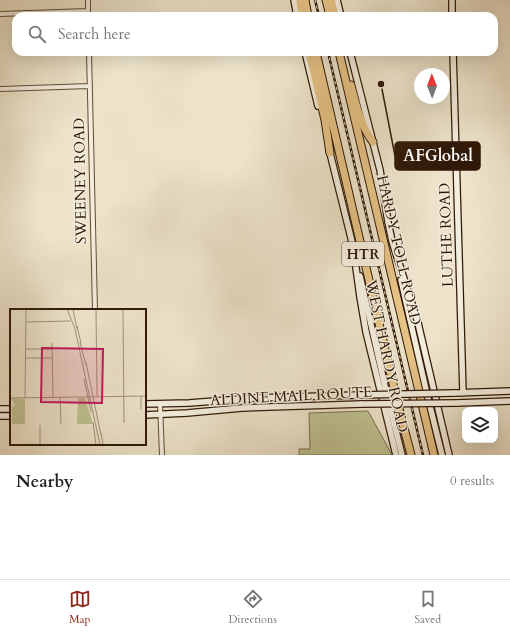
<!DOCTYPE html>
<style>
:root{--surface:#fff;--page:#f6f6f6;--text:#222;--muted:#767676;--line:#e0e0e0;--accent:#8f2418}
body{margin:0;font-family:Cardo,serif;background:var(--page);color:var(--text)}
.controls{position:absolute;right:12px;bottom:12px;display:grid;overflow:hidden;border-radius:8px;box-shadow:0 4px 16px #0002}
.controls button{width:36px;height:36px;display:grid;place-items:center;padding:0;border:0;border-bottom:1px solid var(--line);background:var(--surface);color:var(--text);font:20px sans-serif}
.compass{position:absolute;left:414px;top:68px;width:36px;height:36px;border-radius:50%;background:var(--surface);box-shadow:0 4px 16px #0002;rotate:359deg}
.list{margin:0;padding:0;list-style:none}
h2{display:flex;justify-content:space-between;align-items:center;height:52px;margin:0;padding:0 16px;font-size:17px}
h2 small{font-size:13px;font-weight:400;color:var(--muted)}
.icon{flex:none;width:22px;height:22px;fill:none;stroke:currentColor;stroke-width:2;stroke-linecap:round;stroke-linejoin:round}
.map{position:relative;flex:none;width:510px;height:455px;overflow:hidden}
.search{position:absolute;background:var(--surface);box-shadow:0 4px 16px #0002;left:12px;right:12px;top:12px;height:44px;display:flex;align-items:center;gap:10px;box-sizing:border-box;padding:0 14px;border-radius:12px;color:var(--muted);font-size:15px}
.sheet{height:124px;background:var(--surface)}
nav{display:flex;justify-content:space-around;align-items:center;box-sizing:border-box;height:56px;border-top:1px solid var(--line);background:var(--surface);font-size:11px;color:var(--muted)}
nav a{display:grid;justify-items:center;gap:2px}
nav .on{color:var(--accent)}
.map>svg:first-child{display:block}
.green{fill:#bfc191;stroke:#786d4c}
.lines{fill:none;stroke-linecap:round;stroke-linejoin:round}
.street-casing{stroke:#5f4c38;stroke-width:6}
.secondary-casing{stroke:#301907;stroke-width:8}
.highway-casing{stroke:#301907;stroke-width:9}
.street{stroke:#f3eddd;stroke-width:4}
.secondary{stroke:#f3eddd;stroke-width:5.5}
.highway{stroke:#e6c285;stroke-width:7}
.rail-casing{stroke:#301907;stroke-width:2.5}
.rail{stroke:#f3eddd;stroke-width:1;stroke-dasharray:3;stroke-linecap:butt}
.secondary-bridge-casing{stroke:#301907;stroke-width:8;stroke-linecap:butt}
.secondary-bridge{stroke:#f3eddd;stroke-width:5.5}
.labels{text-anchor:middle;stroke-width:3;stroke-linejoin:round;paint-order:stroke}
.shield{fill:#f3eddd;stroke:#6a5947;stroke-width:1}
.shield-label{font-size:14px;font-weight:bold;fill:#301907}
.street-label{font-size:15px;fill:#301907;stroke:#f3eddd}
.inset-road{fill:none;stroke:#a1927c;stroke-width:1}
.view{fill:#c2185b;fill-opacity:0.15;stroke:#c2185b;stroke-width:2}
.inset-edge{fill:none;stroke:#301907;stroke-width:2}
.leader{fill:none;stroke:#301907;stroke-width:1.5}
.callout-dot{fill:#301907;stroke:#f3eddd;stroke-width:1.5}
.callout{fill:#301907;stroke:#301907;stroke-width:1.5}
.callout-label{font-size:16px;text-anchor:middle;font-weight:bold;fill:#fff}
</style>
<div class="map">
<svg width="510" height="455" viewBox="0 0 510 455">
<rect width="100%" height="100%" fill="#ece3ca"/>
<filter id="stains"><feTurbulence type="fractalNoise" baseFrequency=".005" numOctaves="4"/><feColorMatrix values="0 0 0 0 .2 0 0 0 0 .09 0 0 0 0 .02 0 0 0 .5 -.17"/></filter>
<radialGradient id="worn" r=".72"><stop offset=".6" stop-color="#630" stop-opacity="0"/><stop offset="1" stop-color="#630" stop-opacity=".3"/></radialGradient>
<path class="green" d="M368,411L392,455H299V449H310L309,413Z"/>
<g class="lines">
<defs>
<path id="street" d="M88,0V16
M0,14L88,11
M89,52L95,310
M0,89L90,86
M160,404L162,455"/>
<path id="secondary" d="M294,0L297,16
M337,0L341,16
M452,0V16
M305,52L318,106
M350,52L380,170L388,222L392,241L418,323L449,455
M453,52L463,393
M329,149L353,246L360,297L366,332L396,455
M360,276L387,395L402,455
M401,280L427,394L442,455
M454,393L510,391
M457,403L510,401
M145,404L189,403L254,398L360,395
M0,409H11
M145,415L187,413L242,408L362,404
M0,416H11"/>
<path id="highway" d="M300,0L302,16
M305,0L308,16
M326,0L330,16
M331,0L335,16
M309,52L325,120L330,153
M316,52L398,405L411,455
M339,52L434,455
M351,85C356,104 361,127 373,142"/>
</defs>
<use href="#street" class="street-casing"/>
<use href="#secondary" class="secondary-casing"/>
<use href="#highway" class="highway-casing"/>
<use href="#street" class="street"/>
<use href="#secondary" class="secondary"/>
<use href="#highway" class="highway"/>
<defs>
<path id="rail" d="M315,0L319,16
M328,52L423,455"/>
</defs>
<use href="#rail" class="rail-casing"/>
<use href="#rail" class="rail"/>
<defs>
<path id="secondary-bridge" d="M360,395L454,393
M362,404L457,403"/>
</defs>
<use href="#secondary-bridge" class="secondary-bridge-casing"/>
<use href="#secondary-bridge" class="secondary-bridge"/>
</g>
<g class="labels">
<rect class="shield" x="342" y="242" width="42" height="24" rx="3"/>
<g class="shield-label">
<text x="363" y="259">HTR</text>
</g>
<g class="street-label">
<text transform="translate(80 181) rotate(-91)" y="5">SWEENEY ROAD</text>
<text transform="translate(446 235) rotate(-92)" y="5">LUTHE ROAD</text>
<text transform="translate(399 250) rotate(77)" y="5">HARDY TOLL ROAD</text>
<text transform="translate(387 356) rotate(78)" y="5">WEST HARDY ROAD</text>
<text transform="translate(291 396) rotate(-3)" y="5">ALDINE MAIL ROUTE</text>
</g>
</g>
<g transform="translate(10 309)">
<rect width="136" height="136" fill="#ece3ca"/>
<path d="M1,89L15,90V115H2V98L5,97ZM68,89H75L83,115H67Z" fill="#bfc191"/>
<path class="inset-road" d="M57,0L65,20L90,136M63,0L67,20M86,0L87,87M113,0L114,114M16,13L60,12M67,17L71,34M70,33L76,56M42,34L43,88M15,40H42M15,49H42M76,54L91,126M74,70L81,103M131,87V100M50,88L51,115M0,89L136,87M15,89L16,0M83,113L86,136M30,116V136M91,124L93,136"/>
<path class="view" d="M32,39L93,40L92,94L31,93Z"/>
<rect width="136" height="136" class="inset-edge"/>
</g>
<path class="leader" d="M381 84L395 156"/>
<circle class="callout-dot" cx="381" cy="84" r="4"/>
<rect class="callout" x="395" y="142" width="85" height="28" rx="4"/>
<g class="callout-label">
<text x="438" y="161">AFGlobal</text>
</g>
<rect width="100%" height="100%" filter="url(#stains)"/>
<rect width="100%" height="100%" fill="url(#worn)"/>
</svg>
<div class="controls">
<button><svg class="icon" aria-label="layers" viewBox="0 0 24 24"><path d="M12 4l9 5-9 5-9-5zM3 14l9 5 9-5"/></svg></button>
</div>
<svg class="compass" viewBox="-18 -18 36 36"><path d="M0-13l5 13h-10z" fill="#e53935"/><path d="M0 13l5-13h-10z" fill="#767676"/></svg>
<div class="search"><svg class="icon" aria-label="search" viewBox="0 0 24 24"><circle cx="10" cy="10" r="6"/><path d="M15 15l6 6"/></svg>Search here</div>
</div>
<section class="sheet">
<h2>Nearby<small>0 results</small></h2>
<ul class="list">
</ul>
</section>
<nav>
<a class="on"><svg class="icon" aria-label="map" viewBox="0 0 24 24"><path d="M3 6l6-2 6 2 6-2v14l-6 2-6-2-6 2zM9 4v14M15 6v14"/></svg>Map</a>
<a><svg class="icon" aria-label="directions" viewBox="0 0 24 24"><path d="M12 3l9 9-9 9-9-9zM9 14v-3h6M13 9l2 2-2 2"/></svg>Directions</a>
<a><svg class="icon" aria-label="saved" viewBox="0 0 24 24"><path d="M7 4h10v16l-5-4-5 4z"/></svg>Saved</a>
</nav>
